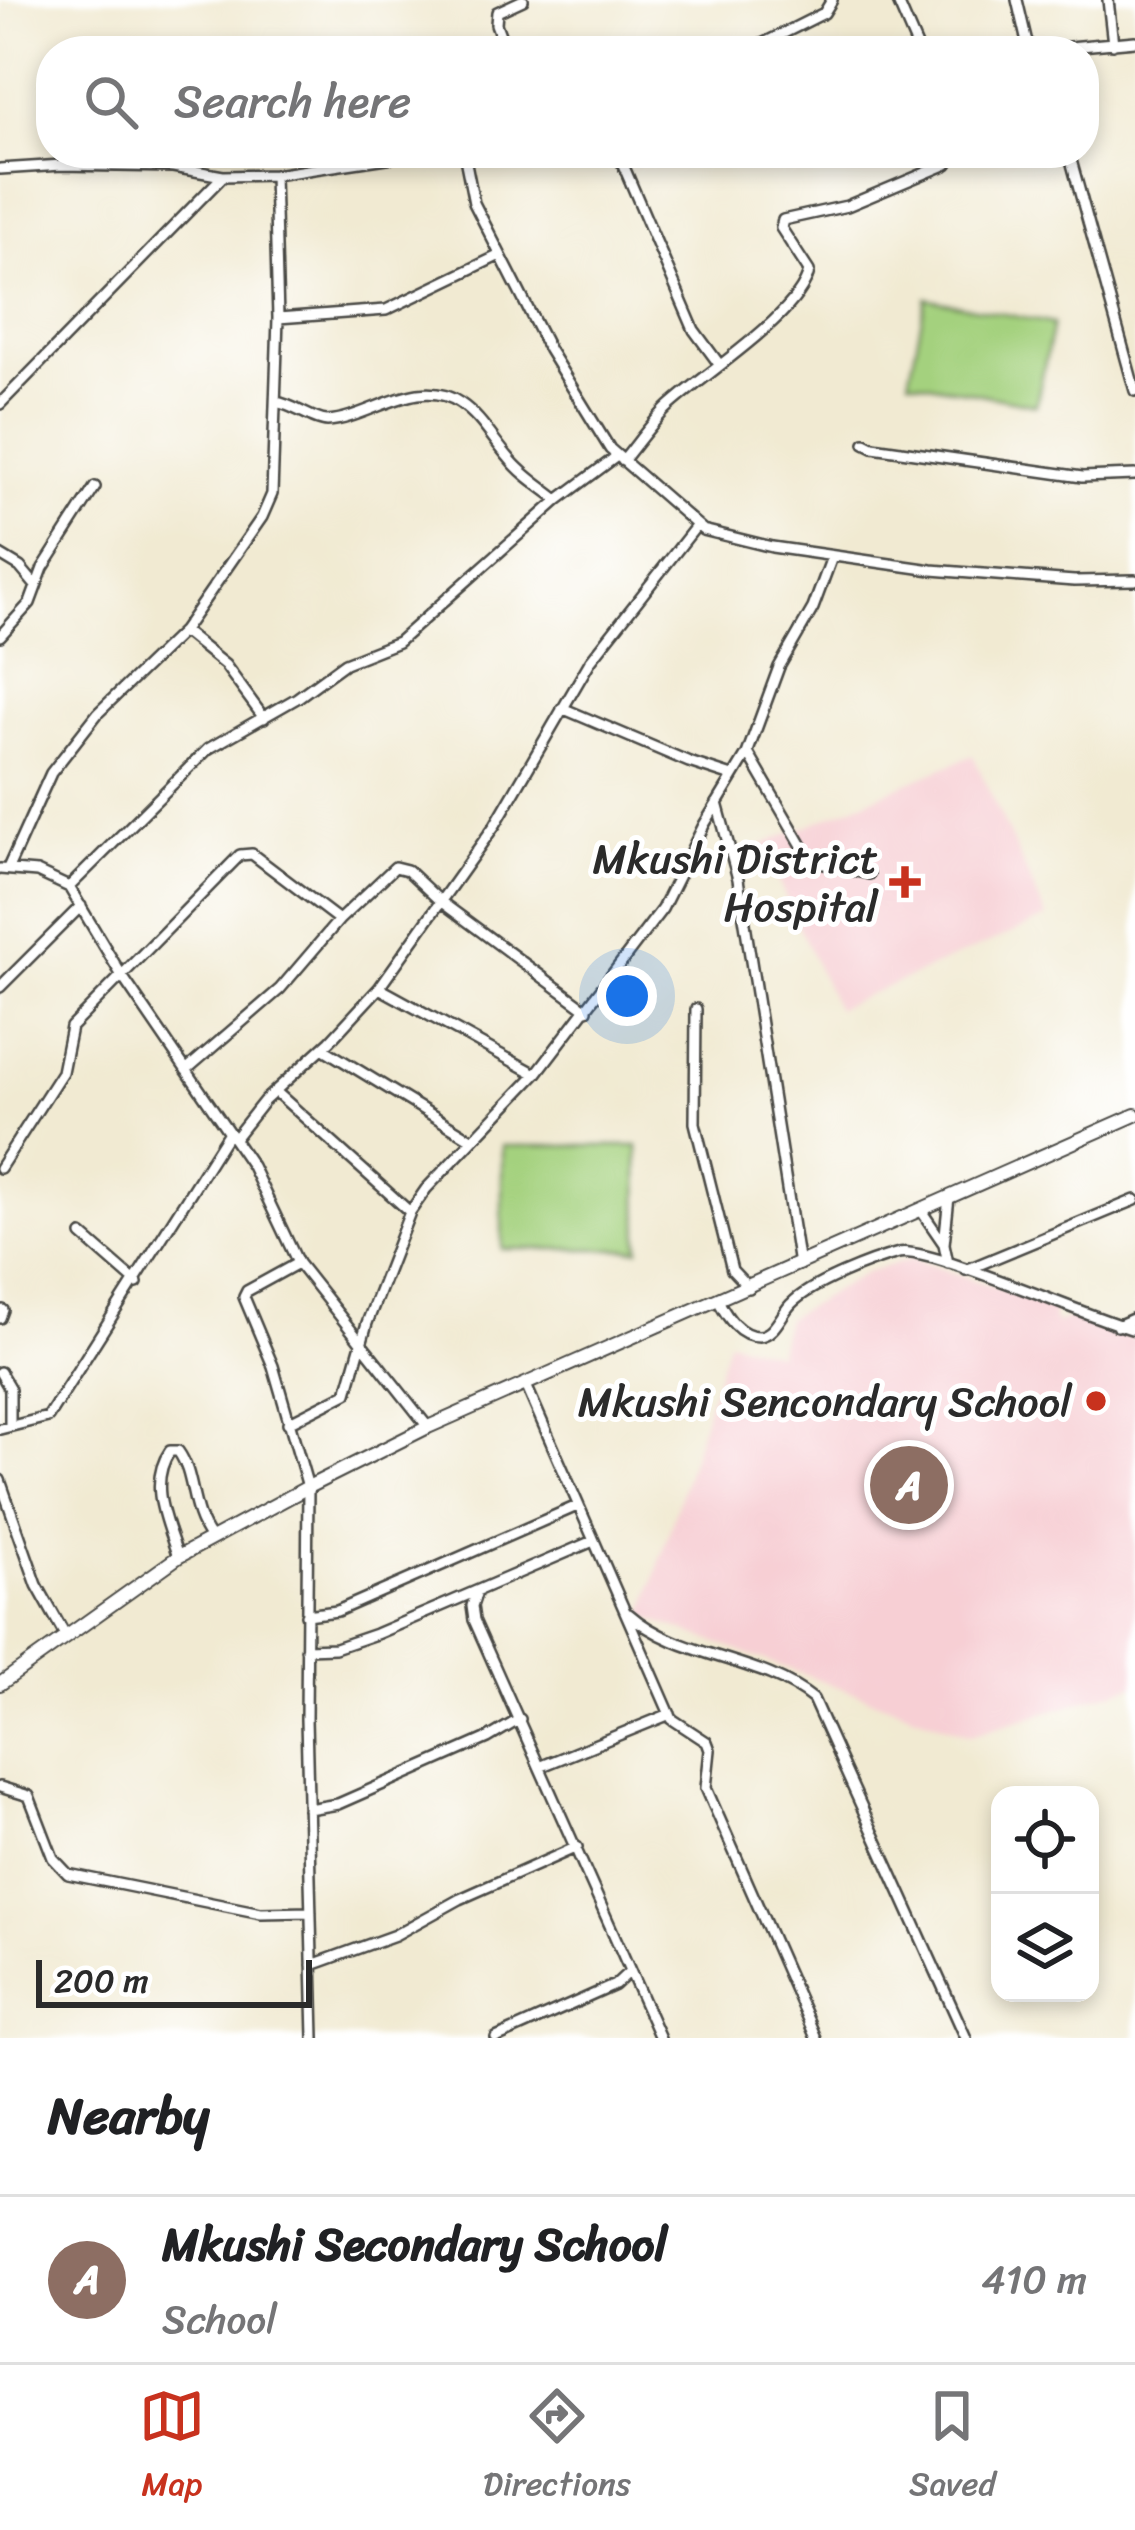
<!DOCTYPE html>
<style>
:root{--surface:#fff;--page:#f2f2f2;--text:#202124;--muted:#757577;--line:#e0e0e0;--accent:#c8321e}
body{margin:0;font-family:Sriracha,sans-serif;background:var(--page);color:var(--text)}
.controls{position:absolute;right:36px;bottom:36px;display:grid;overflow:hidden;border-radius:24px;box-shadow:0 6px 18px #0003}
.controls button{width:108px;height:108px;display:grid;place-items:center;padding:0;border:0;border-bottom:3px solid var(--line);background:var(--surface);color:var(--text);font:60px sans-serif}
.scale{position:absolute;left:36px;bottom:30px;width:276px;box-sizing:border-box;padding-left:12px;border:6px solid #2b2b2b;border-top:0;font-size:33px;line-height:42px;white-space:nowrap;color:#2b2b2b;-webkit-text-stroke:9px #fff;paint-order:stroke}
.you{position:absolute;left:627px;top:996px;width:42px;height:42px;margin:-30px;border:9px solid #fff;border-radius:50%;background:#1a73e8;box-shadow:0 0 0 18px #1a73e833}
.badge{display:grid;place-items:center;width:78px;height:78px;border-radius:50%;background:var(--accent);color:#fff;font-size:39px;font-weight:700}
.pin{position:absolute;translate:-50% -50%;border:6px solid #fff;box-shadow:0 3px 12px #0006}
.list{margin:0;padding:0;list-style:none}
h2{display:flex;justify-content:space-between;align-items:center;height:156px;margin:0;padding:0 48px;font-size:51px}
h2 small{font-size:39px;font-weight:400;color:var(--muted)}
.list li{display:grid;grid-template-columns:78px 1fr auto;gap:36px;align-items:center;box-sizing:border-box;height:168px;padding:0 48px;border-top:3px solid var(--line)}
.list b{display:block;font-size:45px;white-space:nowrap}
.list p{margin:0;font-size:39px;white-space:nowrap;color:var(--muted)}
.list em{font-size:39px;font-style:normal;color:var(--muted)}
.icon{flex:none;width:66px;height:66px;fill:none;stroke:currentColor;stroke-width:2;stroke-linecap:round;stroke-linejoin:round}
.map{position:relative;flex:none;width:1135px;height:2038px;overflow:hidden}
.search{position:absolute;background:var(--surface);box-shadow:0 6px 18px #0003;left:36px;right:36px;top:36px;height:132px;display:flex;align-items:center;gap:30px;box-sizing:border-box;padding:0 42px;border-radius:48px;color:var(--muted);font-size:45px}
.sheet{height:324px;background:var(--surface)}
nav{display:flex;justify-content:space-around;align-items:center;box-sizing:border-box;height:168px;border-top:3px solid var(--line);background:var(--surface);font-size:33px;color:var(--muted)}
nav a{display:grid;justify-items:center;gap:6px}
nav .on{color:var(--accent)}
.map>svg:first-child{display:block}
.built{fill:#f7cfd4}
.grass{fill:#a4d17e;stroke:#687e54;stroke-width:3}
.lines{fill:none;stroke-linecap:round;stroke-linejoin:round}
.minor-casing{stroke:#494844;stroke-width:14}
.tertiary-casing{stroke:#494844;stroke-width:16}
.minor{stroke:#fff;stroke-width:9}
.tertiary{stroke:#fff;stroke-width:12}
.poi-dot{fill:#c8321e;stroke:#fff;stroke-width:4.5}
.labels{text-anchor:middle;stroke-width:10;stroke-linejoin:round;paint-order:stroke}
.poi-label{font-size:42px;fill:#2b2b2b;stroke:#fff;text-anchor:end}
</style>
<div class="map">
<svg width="1135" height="2038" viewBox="0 0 1135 2038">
<rect width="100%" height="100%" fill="#fff"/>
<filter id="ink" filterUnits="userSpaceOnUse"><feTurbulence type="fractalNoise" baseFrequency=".00833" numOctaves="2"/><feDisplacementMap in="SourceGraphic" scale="24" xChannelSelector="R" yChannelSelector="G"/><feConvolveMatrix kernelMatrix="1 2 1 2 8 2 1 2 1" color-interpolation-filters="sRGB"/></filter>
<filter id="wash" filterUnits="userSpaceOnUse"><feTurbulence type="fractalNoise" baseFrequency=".004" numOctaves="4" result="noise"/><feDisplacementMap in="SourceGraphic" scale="48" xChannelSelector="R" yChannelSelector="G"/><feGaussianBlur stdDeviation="2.7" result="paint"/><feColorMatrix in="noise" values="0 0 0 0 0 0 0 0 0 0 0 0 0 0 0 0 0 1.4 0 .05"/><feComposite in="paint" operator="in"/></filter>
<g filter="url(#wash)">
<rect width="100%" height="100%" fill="#f1ead2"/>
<path class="built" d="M973,755L1047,918L836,1009L762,845Z
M912,1259L1053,1307L1054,1321L1058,1323L1074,1316L1135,1339V1685L971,1735L643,1616L728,1340L777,1353L786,1319L869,1271Z"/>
<path class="grass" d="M926,298L1053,324L1036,405L909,380Z
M502,1146H638L639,1249H502Z"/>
</g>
<g filter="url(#ink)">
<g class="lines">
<defs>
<path id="minor" d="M897,0L919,51
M1017,0L1029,51
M1108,0L1113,44
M506,51L496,24L497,12L523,0
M748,51L824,13L832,0
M1026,51L1135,41
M464,153L474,203L549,350L610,449L703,530L772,547L932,570L1074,581L1135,580
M618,153L694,330L719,364
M1069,153L1135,391
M0,169L62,165L173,167L223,176L274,175L420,153
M278,318L386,310L500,255
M276,402C294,405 314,421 327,421C369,419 418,374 460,403C481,417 493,440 509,458C522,475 542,487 558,500
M0,404L223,176
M865,443L873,447L1082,477L1135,475
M623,461C637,444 650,425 666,409C700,376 800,315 809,271L781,228L783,220L847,206L947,164L954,153
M0,555L20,567L36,586
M183,631L225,665L264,718
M0,636L30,603L43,568L95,487
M562,708L689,762L732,776
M748,753L811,861L869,874
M717,803L738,879L799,1265
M8,868L51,773L98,713L183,631L262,517L272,494L278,318L274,175
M0,869L37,872L69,887L122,976L252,1166L298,1263L428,1427
M69,887L208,749L297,698L345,663L398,642L558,500L617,456
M0,987L81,906
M379,988L536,1074
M696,1009L695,1123L732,1270L749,1288
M322,1048L473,1140
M186,1070L280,989L339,920L395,867L407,870L440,901L587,1010
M275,1091L410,1212
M234,1139L264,1101L330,1041L379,988L495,825L591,660L697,525
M0,1168L62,1072L71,1027L240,855L252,854L339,920
M920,1209L944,1244
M82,1235L137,1283
M298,1263L247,1291L244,1297L273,1366L308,1487L306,1719L314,2038
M948,1263L944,1244L949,1197
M966,1270L1135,1200
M719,1302C727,1317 739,1336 759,1336C775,1335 781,1314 791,1304C810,1284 871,1260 899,1253C928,1246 1092,1319 1135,1330
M0,1318L3,1310
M1117,1326L1135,1318
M0,1372L10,1389V1424
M526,1385L672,1719L707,1742L710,1750L706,1788L816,2038
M288,1423L347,1393L367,1323L410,1212L426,1189L536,1074L662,909L704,825L747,754L779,667L813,608L832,557
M0,1429L48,1417L229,1132
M0,1480L37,1585L66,1637
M178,1557C167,1523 147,1484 170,1451H178C196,1476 189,1509 211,1538
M477,1591L472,1606L474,1620L660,2038
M629,1614C680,1659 760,1656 813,1699L966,2038
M306,1615L337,1611L577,1506
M306,1649L335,1648L376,1634L593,1541
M542,1766L670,1714
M0,1787L29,1796L53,1858L68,1874L261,1913L311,1912
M308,1809L338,1804L488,1738L520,1719
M312,1965L395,1935L460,1899L577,1847
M496,2038L615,1985L630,1971"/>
<path id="tertiary" d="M0,1684L178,1557L308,1487L428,1427L1135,1115"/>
</defs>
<use href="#minor" class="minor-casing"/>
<use href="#tertiary" class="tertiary-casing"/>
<use href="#minor" class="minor"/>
<use href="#tertiary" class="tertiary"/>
</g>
</g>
<g class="poi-dot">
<path d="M899 864h12v12h12v12h-12v12h-12v-12h-12v-12h12z"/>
<circle cx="1096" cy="1401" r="12"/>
</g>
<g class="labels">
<g class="poi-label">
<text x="878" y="873">Mkushi District<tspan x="878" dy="48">Hospital</tspan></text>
<text x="1072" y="1416">Mkushi Sencondary School</text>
</g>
</g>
</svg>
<div class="controls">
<button><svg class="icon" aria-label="locate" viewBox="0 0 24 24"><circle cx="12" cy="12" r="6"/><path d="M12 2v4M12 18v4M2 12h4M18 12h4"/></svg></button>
<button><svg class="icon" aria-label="layers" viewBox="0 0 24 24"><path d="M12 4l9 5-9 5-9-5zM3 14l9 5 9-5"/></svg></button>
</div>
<div class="scale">200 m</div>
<div class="you"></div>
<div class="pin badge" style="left:909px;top:1485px;background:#8d6e63">A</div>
<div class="search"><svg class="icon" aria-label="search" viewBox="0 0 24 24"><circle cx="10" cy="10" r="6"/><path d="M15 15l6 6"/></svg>Search here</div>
</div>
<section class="sheet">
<h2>Nearby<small></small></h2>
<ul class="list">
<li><span class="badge" style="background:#8d6e63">A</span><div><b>Mkushi Secondary School</b><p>School</p></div><em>410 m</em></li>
</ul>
</section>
<nav>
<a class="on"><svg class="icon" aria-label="map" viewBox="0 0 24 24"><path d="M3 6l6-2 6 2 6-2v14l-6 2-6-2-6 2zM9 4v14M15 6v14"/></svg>Map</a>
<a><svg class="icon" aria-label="directions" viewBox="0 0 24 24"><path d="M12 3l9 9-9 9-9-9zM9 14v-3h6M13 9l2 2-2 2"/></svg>Directions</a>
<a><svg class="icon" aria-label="saved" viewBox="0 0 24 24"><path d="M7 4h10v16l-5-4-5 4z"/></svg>Saved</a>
</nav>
